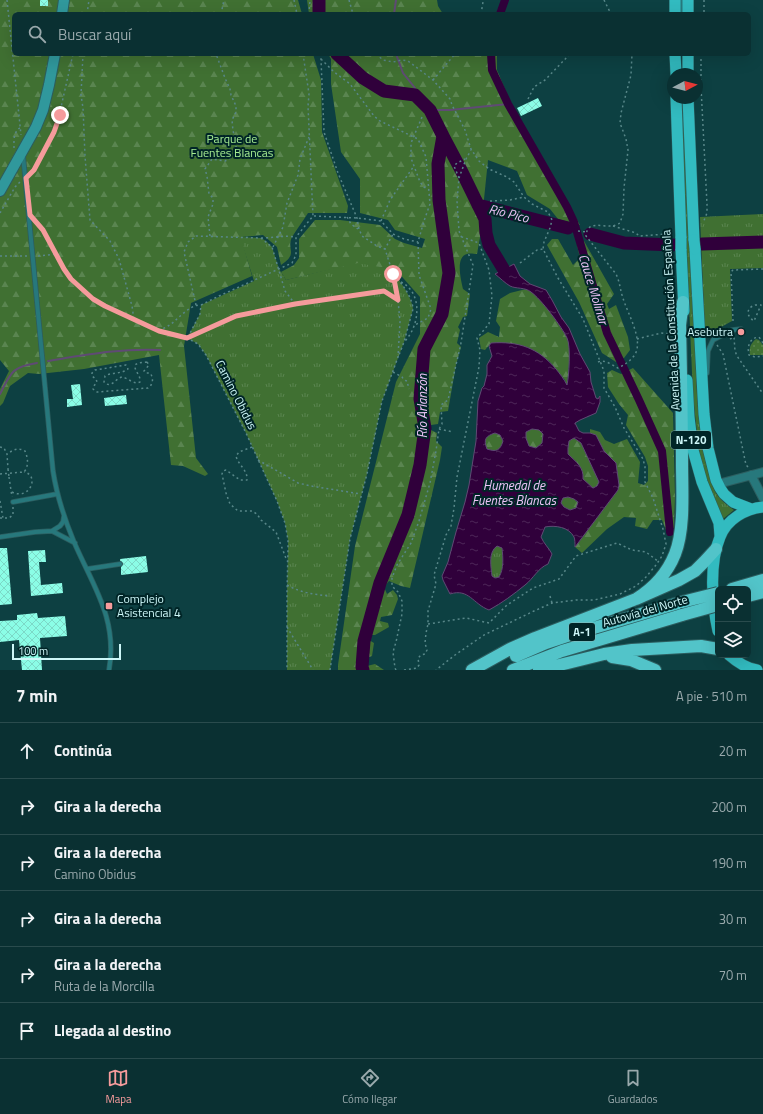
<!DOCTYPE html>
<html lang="es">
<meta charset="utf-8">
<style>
:root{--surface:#0a3032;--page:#13383a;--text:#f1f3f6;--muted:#99a9ac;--line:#2a4b4d;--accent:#f59b9c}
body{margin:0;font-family:"Titillium Web",sans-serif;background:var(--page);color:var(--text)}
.controls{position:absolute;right:12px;bottom:12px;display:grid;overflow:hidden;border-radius:6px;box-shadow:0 4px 16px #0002}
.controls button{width:36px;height:36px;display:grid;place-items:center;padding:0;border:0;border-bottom:1px solid var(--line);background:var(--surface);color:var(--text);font:20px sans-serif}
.compass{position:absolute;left:667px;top:68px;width:36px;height:36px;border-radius:50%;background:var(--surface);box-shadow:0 4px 16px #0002;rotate:83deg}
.scale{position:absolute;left:12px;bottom:10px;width:109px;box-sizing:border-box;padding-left:4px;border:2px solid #cdf7f8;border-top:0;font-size:11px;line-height:14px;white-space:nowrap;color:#cdf7f8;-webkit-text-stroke:3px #002527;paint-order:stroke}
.stop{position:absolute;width:12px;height:12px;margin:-9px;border:3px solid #f59b9c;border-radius:50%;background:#fff}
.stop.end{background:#f59b9c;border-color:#fff;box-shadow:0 1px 4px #0008}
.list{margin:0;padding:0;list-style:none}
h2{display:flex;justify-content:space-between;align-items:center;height:52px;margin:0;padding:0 16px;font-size:17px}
h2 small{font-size:13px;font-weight:400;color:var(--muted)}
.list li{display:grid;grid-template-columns:26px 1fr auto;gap:12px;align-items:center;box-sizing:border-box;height:56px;padding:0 16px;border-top:1px solid var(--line)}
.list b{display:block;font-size:15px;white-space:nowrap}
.list p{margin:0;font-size:13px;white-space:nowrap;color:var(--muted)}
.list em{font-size:13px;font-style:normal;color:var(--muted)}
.icon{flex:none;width:22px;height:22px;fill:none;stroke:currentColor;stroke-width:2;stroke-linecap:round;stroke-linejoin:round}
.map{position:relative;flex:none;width:763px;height:670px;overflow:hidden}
.search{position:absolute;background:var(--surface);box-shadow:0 4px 16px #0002;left:12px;right:12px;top:12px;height:44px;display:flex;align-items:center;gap:10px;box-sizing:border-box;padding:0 14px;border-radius:6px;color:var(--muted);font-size:15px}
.sheet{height:388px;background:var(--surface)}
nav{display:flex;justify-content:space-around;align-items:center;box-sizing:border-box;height:56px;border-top:1px solid var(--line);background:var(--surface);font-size:11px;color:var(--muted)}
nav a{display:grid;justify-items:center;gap:2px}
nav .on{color:var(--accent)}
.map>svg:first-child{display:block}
.grass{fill:url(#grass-tufts)}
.forest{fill:url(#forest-firs)}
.park{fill:#407032}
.garden{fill:url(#garden-dots)}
.water{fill:url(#water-ripples);stroke:#5f4a74;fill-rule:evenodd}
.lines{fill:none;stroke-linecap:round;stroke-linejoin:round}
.stream{stroke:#5f4a74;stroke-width:2}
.canal{stroke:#30003b;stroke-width:8}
.river{stroke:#30003b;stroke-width:13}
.building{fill:url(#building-cross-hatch)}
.service-casing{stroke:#2c5d5f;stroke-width:5.5}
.minor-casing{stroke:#2c5d5f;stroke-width:10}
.secondary-casing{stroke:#2c5d5f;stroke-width:12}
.trunk-casing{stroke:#2c5d5f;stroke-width:12}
.motorway-casing{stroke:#2c5d5f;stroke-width:14}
.path{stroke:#588789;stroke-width:1.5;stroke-dasharray:2 3;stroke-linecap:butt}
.service{stroke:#27787c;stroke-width:4}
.minor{stroke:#27787c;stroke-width:8}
.secondary{stroke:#30989c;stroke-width:10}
.trunk{stroke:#32bbc0;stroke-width:11}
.motorway{stroke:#52c4c9;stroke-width:12}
.trunk-bridge-casing{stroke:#2c5d5f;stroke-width:12;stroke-linecap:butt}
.motorway-bridge-casing{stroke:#2c5d5f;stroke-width:14;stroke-linecap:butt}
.path-bridge{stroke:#588789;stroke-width:1.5;stroke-dasharray:2 3;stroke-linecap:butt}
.trunk-bridge{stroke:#32bbc0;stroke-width:11}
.motorway-bridge{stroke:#52c4c9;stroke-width:12}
.route{stroke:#f59b9c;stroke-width:5}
.poi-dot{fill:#f59b9c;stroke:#002527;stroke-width:1.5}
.labels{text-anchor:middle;stroke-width:4;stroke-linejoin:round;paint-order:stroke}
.shield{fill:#002527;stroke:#90b8b9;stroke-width:1}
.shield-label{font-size:11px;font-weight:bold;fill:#cdf7f8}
.park-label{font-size:12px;fill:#a6ed92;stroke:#002527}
.street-label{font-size:12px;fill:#cdf7f8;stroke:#002527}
.poi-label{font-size:12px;fill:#cdf7f8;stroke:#002527;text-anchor:end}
.water-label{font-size:13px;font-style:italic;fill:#ecc3f7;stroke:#002527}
</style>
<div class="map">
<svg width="763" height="670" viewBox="0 0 763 670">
<defs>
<pattern id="grass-tufts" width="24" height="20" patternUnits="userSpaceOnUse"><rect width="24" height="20" fill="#407032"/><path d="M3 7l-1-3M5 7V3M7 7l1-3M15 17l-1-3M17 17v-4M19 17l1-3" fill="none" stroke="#5a8550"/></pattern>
<pattern id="forest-firs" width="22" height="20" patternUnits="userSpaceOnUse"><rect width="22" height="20" fill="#407032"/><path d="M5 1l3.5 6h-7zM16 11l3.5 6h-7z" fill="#5a8550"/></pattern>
<pattern id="garden-dots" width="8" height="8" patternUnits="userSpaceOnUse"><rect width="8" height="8" fill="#407032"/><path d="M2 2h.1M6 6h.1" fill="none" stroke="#5a8550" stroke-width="1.8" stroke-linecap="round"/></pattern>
<pattern id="water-ripples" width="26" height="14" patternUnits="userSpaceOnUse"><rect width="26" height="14" fill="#30003b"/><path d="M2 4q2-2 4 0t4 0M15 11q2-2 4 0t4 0" fill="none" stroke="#4d2658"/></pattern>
<pattern id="building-cross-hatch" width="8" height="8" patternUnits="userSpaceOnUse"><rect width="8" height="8" fill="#8bfde6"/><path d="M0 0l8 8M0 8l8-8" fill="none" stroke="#7cd9c7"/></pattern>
</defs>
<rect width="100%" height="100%" fill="#0d4042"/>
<path class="grass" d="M681,98H684L697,395C699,421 701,446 708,471C710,479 713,489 718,496C723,502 728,506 734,510L723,519L710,490L700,458L696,424L693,395L686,236Z
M763,214V268L730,269L732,321L705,336L700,217Z
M240,237L261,238L266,241L272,247L279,269L286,280L358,262L392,269C394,275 398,278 401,283C406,290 412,300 413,309L404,342L382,401L367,474L350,539L330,670H287V592L288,549V540L285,523L277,501L246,433L206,355L198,344L187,338L200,314L201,305L254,281Z
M497,546L502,547C503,557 504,569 499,577L495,578L492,577C491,567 488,552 497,546Z"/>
<path class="forest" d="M0,0H298L302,14H14V54H313L321,80L322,132L348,206L347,213H308C303,221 297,229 292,237C286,250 299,253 281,265L277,247L263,235L241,237L252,276L191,303L184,346L196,458L208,474L205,476L183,466L171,465L159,355L84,369L39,374L28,373L10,386L3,403L0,406V389L9,371L0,360Z
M307,0H437L438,6L443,14H309Z
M328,54H497V70L510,101L580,225L558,219L550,209L527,195L517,171L488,160L484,199V215L477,254C474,254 470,253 467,254C455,257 461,280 463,289L470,294L467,316L463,317L458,327L460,330L457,343L461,347L456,365L448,411L440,412L438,424L431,425V430L437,433L436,441L442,447L440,460L410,588L401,586L389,581L384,587L387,594L393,590L397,595L398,599L392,615L381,617L380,621L388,623L389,627L375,635H370L369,640L374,643L372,656L364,659L367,666L375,664L384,670H338V665L355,546L396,382L420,334V297L396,270L358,263L286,280L281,272L294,265L299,258V239L315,220H340L380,225L395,239L404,243L422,248L425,239L395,230L388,220L360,213V179L341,152L331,84V59Z
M552,239H558L573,265L580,258L577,245L584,241L614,294L607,304L609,309L616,305L628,337L630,350L624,358L616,362L602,353L579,302L547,245Z
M526,289C539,293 553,316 561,328C563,332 566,335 568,339C571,348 568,375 567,386L565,380L549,361L535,351L491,343L485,350L481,349L479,338L488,332L499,337L500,327L496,321L500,299L510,293Z
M633,368L673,413L675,497L674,528L666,530L662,520H653L647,529L635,526L636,518L624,517L607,529L582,553L575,547L618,490L619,485L616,463L604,451L596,436L590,433V429L600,432L605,440L614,444L627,439L640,462L638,483L644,485L648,481V466L645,457L626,425L628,415L619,404L608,387L607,373L612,370L621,374Z
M532,429L539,430L543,434L542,443L536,448L529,446L526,438V432Z
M495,433L500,435L503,441C500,451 497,452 487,449C483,439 486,436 495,433Z
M574,438L581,443L599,482L597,486L593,488L583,479C584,467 576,462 568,454V448L569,441Z
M568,497L574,499L578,503L576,508L570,510L564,507L561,503L563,498Z"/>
<path class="park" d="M0,49H10L12,73H0Z"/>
<path class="garden" d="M756,339L759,340L763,345V355H750C749,348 750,344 756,339Z"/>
<path class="water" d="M514,264L520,276L530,284L546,290L552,300L561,317L569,328L580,354L590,372L591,382L596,398L598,399L600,396V402L596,413L580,420L575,423L579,431L583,433H590L596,435L604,451L616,463L619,485L618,490L575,547C575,544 575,539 574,537C569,527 555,525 545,527L541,537C544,544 549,548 552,554L548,564C538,568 533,579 525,585C514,594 502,603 489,610C473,604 469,588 450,594L443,580L442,576L448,562L456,532L465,502L469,485L476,441L478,401L482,388L484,386L487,374V365L492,356L489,346L491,343C519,341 538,348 556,369C560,374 564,379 567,385C569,376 571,346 567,338C562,327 541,299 531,292C525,287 516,289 510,286C505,283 500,278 495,274ZM532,429L539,430L543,434L542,443L536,448L529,446L526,438V432ZM495,433L500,435L503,441C500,451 496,452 487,449C483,439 486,436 495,433ZM574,438L581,443L599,482L597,486L593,488L583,479C584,467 576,462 568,454V448L569,441ZM568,497L574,499L578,502L576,508L570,510L564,507L561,503L563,498ZM497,546L502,548C503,557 504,569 499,577L495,578L492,576C491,567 488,552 497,546Z"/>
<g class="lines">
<path class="stream" d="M394,14L396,0
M396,54L403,73L415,88V95
M430,110H450L508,104
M48,361C85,355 122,348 160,350
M0,394C11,373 11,367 37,363"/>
<path class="canal" d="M500,14L505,0
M491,54L492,70L508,104L567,207L574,222L607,333L639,400L662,451L670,532"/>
<path class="river" d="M319,14V0
M337,54L363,78L384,91L415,95L430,110L443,136L438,164L439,200L449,273L442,314L424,349L420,399L425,428L420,465L408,515L380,583L364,641L362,667L363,670
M443,136L461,170L485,219L486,233L489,245L504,270
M478,205L568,228
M590,234L624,243L673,245
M702,244L763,242"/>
</g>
<path class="building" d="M40,0H48V6H40Z
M538,98L542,106L521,116L517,108Z
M80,384L82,405L67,407V399H73L71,385Z
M126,395L127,404L105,406L104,398Z
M0,548H7L12,604L0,605Z
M45,550L46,562H39L41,585L62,583L63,593L31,596L28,551Z
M146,556L148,572L121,575V567L123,564L122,562L120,561V559Z
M37,613L38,618L65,616L67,636L40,638L42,670H22L19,640L0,642V621L17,620V615Z"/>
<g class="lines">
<defs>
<path id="service" d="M681,0L682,14
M23,155L53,471C57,497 64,518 74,542C93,586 118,619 109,670
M707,373L708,351L713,340L732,330L741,329
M13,502L57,494
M52,531L75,543
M0,537L35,532L52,531L60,526L63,522L64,516
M87,569L120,564"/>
<path id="minor" d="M751,475L763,498
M718,484L763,472"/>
<path id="secondary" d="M62,14L64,0
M0,191L36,127L43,110L49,85L55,54"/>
<path id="trunk" d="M675,0V14
M688,14V0
M675,54L676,74
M688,54V74
M676,98L681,238
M688,98L694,240
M681,249L684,311
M695,249L704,414L708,448L716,480L720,488L724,494L733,502L751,509
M687,380L689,417L693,450L702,482L719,523L720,536
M718,631C712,604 709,563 720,537C727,519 745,509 763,507
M729,655C738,663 746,668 757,670"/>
<path id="motorway" d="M732,589L763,580
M748,596L763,592
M636,599C654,588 667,574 675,554C685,529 682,490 682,463C682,417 681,371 680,325L683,302
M516,656L546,643L570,635L682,602
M612,657L631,660L655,670
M472,670L510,649L535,638L636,599L679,580L695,571L704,562L716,549
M513,670L562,651L682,615
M539,670L604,654L632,650L701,646L718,649"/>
</defs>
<use href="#service" class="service-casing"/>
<use href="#minor" class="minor-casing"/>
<use href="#secondary" class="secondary-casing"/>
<use href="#trunk" class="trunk-casing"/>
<use href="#motorway" class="motorway-casing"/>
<path class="path" d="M7,0L21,135
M294,0L297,14
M349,0L353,14
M604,0L611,14
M704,0V14
M87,14L89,0
M221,14L224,0
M309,14L310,0
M481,14L483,2L485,0
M83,54L81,95L83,108L85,156L90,220L110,241L119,259L132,306L134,320
M318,54L321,59L324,132L338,173L357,218L359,229L362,236L377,246L385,249
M376,54L383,60L393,62L402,60L408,61L433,80L450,99L452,105L465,130L471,149L479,161L489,169L507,177L514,182L524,197L532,204L548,212L552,220L550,228L544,242L543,249L558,278L583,319L604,371V388L615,407L624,428L643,459L645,467V482L653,498L663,529L666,544L662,556L656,565L646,577L636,586L620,594L594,600H576L552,603L534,611L484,635L455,655L436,670
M701,54V87L707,204V213L703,223
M321,59L334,72L350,84L374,116L380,121L418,139L426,157L430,204L424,221L418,242L419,275L431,309L428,318L415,325
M433,80L455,54
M528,99L534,87L545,80L570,54
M422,117L411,143V158L420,182L424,187L429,190
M14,148C14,140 13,132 21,127
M31,173L34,170L57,125L73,54
M459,178L454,166L457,163L465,159
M490,201L510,200L524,197
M0,213L15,187L20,182
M314,216L357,218L381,221L393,234L404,239L418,242
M347,217L351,224L358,229
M35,221L43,230L64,269L71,279L93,299L105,306L159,331L187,338L198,344L206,355L246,433L277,501L285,523L288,540V549L287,592V670
M381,221L390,200L414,166
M613,226L636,233L639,236L667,234L671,241
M578,231L586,232
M210,236L208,217L213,204V198L209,194L207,176L205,169L212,159L225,161L236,155V146L235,137L233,131L232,120L236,112V106L231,95L230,89L225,78L216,54
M261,238C273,238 284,235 295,237
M273,247L283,227L287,203L298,175L300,159L309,137
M0,256H27
M38,256L57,254
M520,263L537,250L543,249
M394,275C402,284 412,296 413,309L404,342L399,355
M401,282C423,293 420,325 405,341
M196,305L184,252L188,242L196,236L261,238L272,247L285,291L295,304
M755,305H761L754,321C746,316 746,308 755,305Z
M733,321L731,272L733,270L763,269
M159,331C162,329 165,328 168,326C177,321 189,304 201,305
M188,337L200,314L201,305L219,296L292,263L296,255V237L313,216L308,106L309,94L303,54
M188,337L236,316L295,304L384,291L398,300
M637,339L661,333L670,334
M730,339L734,337L735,351L737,356L761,391L763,392
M763,343L759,337C749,338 747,347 749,355L755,357L763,356
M717,345L723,354L746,465L749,468
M147,362L149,365L144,371L146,373H150C154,378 153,385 148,388L97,392L93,389V387L97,382L96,379L92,376V373L95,370L126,365L128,369C122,374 112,372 105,376L104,382C111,389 115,379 122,377C128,378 134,385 140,382C141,375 134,371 135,365L138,363Z
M598,362C605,359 612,365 618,368C624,365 629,362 633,357C646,343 627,313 623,298C620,290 620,282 616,274L586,236C587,220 602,227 612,226C615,226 618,224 620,223L623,214L624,188L628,150L626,139L620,123L621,113L631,75L632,54
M393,372L402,377L404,380L407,381L409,389
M439,429L453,432
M0,447L4,448L7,454L8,469
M252,447L239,452L236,456C238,465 248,470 247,480H240L226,470L223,471L222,474L226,493L230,504L238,511H252L257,514L261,520L276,532L287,561
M258,460L298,483L311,486L361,494
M0,474L24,472C29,466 28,458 25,451C18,447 13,450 7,454
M9,477L12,497
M12,492C30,501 40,475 24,472
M0,501L3,518
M0,518H9L13,515V507
M287,585C301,593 313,594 329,596
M550,596L552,603
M428,624L466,618L489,623L507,605L533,588L559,579L576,556L617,543L632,550L646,552L659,562
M287,627L313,670
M330,670L350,539L367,474L382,401L398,357L400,322L398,300L393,274L385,249L393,234
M396,670L395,668L393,652L396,642L402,614V601L398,592L392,586V578L397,565L411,543L419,521L430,483L436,451L439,429L442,424L441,405L448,400L461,343L473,265L459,231L457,201L459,178L466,159L471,150
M404,670L417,668L419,665L418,658L421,655L425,654L427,650L425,643L426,633L428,624V611L436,584L434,575L446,535L451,526L454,508L457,477L479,367L480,350L477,338L489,324L492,296L489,270L479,243L462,237"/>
<use href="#service" class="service"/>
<use href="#minor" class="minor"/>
<use href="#secondary" class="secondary"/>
<use href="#trunk" class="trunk"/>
<use href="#motorway" class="motorway"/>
<defs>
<path id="trunk-bridge" d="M681,238V249
M694,240L695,249"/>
<path id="motorway-bridge" d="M682,602L718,593
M682,615L718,605"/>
</defs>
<use href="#trunk-bridge" class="trunk-bridge-casing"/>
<use href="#motorway-bridge" class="motorway-bridge-casing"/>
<path class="path-bridge" d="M8,469L9,477"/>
<use href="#trunk-bridge" class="trunk-bridge"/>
<use href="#motorway-bridge" class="motorway-bridge"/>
</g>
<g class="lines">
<path class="route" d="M60,115L54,132L34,170L26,178L30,215L43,230L64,269L71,279L93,299L105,306L159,331L187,338L236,316L295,304L384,291L398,300L393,274"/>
</g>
<g class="poi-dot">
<circle cx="741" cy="332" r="4"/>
<rect x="105" y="602" width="8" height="8" rx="2"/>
</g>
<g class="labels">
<g class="shield">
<rect x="671" y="431" width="40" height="18" rx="3"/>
<rect x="569" y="623" width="26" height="18" rx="3"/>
</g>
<g class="shield-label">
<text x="691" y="444">N-120</text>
<text x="582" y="636">A-1</text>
</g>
<g class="park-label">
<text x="232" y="143">Parque de<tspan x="232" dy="14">Fuentes Blancas</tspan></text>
</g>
<g class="street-label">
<text transform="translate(671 320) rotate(-93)" y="4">Avenida de la Constitución Española</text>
<text transform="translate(236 395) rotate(63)" y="4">Camino Obidus</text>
<text transform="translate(645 611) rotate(-16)" y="4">Autovía del Norte</text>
</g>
<g class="poi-label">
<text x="733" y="336">Asebutra</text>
<text x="117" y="603" text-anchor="start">Complejo<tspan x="117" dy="14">Asistencial 4</tspan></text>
</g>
<g class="water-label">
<text transform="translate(509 213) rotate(14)" y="5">Río Pico</text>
<text transform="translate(594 289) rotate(73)" y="5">Cauce Molinar</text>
<text transform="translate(422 406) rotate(-90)" y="5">Río Arlanzón</text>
<text x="514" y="490">Humedal de<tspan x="514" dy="15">Fuentes Blancas</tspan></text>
</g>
</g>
</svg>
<div class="controls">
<button><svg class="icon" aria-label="locate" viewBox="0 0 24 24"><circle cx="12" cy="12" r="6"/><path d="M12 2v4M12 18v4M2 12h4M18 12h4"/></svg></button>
<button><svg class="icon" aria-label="layers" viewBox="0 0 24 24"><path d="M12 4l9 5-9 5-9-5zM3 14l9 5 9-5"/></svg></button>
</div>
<svg class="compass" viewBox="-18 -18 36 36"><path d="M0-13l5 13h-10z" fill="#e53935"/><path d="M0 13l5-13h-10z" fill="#99a9ac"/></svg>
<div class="scale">100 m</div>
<div class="stop" style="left:393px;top:274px"></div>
<div class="stop end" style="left:60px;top:115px"></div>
<div class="search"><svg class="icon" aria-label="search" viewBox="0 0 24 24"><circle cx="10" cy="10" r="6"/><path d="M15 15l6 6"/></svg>Buscar aquí</div>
</div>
<section class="sheet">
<h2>7 min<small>A pie · 510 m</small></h2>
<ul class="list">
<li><svg class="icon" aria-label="ahead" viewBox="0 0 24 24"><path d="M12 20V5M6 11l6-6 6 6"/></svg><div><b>Continúa</b></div><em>20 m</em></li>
<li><svg class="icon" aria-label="right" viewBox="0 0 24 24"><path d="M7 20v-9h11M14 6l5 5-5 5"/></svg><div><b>Gira a la derecha</b></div><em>200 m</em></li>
<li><svg class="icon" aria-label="right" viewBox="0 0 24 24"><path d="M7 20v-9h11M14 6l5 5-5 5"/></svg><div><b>Gira a la derecha</b><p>Camino Obidus</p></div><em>190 m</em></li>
<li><svg class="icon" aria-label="right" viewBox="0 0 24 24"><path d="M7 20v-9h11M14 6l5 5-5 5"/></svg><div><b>Gira a la derecha</b></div><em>30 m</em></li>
<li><svg class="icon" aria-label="right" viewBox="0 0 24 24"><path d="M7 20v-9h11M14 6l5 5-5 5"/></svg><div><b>Gira a la derecha</b><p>Ruta de la Morcilla</p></div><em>70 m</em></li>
<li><svg class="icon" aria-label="arrive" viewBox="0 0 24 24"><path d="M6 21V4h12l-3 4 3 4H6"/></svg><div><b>Llegada al destino</b></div></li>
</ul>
</section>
<nav>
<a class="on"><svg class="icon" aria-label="map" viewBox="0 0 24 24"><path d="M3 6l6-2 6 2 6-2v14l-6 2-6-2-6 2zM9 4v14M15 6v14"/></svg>Mapa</a>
<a><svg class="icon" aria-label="directions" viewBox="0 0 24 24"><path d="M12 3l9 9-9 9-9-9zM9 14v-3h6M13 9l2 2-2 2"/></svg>Cómo llegar</a>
<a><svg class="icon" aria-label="saved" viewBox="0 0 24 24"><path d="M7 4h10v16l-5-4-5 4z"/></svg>Guardados</a>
</nav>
